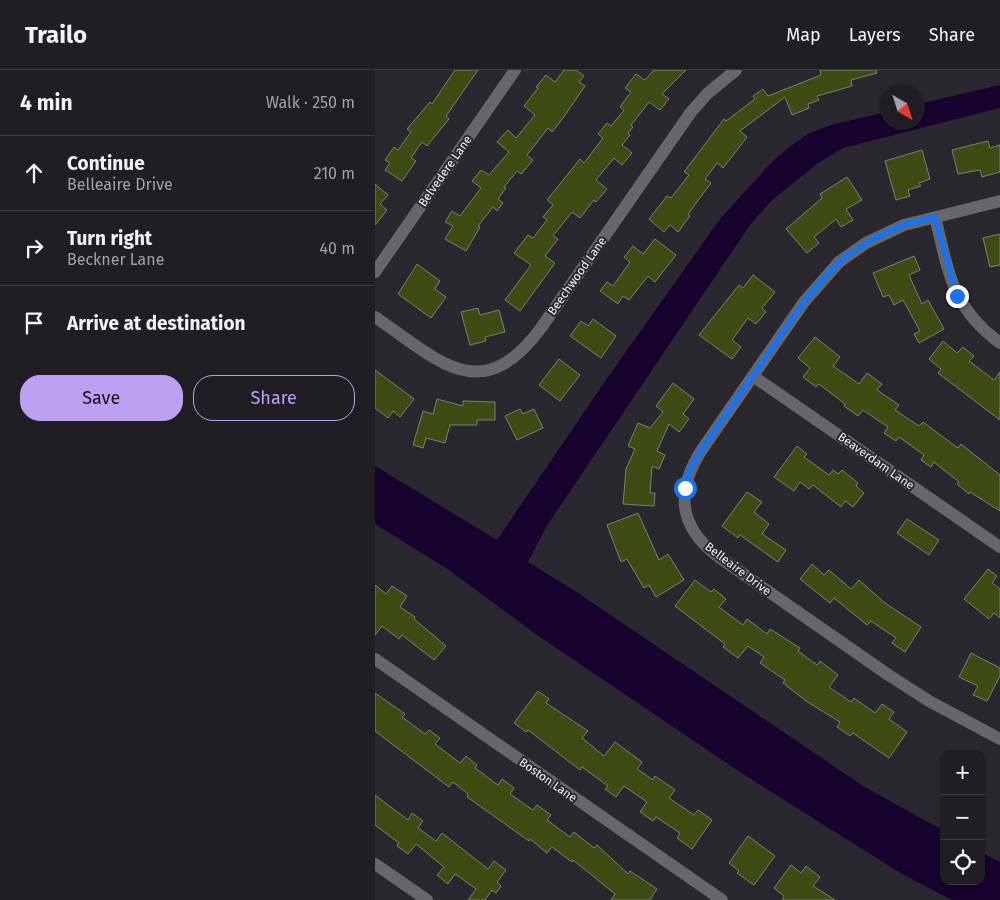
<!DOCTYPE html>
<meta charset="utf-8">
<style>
:root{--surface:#201d23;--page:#2d2a30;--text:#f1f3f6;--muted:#a2a2a6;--line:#3d3b41;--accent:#bca0f2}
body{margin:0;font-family:"Fira Sans",sans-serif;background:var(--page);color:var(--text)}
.controls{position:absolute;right:15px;bottom:15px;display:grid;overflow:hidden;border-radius:10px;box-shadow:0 1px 4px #0004}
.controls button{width:45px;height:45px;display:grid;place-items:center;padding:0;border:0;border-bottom:1px solid var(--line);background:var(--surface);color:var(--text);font:25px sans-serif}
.compass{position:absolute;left:505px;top:15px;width:45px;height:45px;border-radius:50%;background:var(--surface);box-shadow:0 1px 4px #0004;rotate:141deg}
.stop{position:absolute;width:15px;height:15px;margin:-11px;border:4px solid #1a73e8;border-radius:50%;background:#fff}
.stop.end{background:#1a73e8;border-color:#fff;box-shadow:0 1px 5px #0008}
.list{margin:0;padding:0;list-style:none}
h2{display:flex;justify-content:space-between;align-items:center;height:65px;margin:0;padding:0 20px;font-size:21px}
h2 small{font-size:16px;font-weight:400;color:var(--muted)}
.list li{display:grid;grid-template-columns:32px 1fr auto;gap:15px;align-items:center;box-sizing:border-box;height:75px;padding:0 20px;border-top:1px solid var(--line)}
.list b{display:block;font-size:19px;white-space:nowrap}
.list p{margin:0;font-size:16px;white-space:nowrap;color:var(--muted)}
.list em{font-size:16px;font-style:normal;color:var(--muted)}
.actions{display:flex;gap:10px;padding:15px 20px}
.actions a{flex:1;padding:11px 0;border:1px solid var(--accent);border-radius:20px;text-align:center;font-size:18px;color:var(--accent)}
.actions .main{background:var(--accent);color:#111}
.icon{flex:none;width:28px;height:28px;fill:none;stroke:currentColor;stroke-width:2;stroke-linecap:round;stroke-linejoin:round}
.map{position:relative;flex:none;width:625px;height:830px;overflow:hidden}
header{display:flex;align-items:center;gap:30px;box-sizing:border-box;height:70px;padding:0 25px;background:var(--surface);border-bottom:1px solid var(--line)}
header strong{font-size:24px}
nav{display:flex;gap:28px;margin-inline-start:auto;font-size:18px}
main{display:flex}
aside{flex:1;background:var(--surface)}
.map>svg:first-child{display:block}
.water{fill:#17032e}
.building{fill:#3d4c12;stroke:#7c7f75}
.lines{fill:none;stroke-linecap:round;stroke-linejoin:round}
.minor{stroke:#67666a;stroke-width:12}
.route{stroke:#1a73e8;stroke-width:6}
.labels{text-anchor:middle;stroke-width:4;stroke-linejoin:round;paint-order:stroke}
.street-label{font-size:12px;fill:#f3f2f7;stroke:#2a272f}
</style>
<header>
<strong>Trailo</strong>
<nav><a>Map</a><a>Layers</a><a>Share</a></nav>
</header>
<main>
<aside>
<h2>4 min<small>Walk · 250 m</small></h2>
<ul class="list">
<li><svg class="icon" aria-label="ahead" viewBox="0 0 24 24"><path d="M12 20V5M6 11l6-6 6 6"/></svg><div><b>Continue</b><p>Belleaire Drive</p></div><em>210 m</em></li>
<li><svg class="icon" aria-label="right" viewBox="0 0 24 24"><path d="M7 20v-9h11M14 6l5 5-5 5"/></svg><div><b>Turn right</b><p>Beckner Lane</p></div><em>40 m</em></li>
<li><svg class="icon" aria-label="arrive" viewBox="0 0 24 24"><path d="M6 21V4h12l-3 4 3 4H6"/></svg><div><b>Arrive at destination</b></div></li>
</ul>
<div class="actions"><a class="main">Save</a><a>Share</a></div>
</aside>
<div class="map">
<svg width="625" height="830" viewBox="0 0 625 830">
<rect width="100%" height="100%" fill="#2a272f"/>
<path class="water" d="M625,15V38L468,78L443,93L396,131L375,155L171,457L153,492L200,521L488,716L569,761V811H606V782L625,792V830H577L527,804L368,704L162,565L74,500L0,454V396L122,470L233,307L345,149L397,92L413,78L433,64L456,55L512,42V52H542L543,34Z"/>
<path class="building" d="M80,0H103L71,46L74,49L52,76L47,72L36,88L41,91L27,111L10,100L15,93L10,90L19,77L23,80L36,62L32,59L55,32L57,34Z
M189,0H201L209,6L204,12L210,16L188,48L177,62L173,58L156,80L152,85L158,90L146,104L142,101L129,117L131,118L123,129L128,133L122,141L118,137L103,156L105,157L91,181L70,169L78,156L70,152L77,141L85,146L106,118L97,111L106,100L114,105L134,82L122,72L133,60L141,68L160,45L149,36L163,18L161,17L171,5L180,12Z
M279,0H311L287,24L294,29L285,40L274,32L256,55L258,57L253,63L255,65L247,75L257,83L247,95L239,88L221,110L232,119L221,132L219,130L205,148L197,142L178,166L183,169L170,186L180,193L145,241L130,230L156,195L139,183L153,165L158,168L172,150L168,147L178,135L172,130L205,89L209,93L228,68L223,64L232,53L236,56L249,40L245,37L256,22L250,18L261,4L270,10Z
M445,0H501L502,3L476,10L477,16L442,26L444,30L433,34L434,38L417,45L410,27L365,61L372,67L348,98L342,93L330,109L336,113L313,144L315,146L303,162L295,155L289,162L274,149L292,126L296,128L314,105L309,102L349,49L351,51L380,29L378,26L388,19L393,26L446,5Z
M613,71L615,78L625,75V102L607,107L605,100L583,104L577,80Z
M547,80L555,109L544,113L546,116L533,120L535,126L521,130L510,91Z
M472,107L487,130L471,139L478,150L466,157L461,149L439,167L444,173L432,183L411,159L447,128L445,124Z
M0,114L13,125L5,134L12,140L0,155Z
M625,164V195L615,197L608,168Z
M280,169L301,185L280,212L273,206L254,230L248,226L243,234L225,221L232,212L238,216L255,192L249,187L258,176L268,184Z
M539,186L545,200L534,205L547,234L553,230L569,259L544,273L539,264L545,261L528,230L519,235L514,225L508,227L498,203Z
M42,194L65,211L60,219L71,227L56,248L23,224Z
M378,205L400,222L387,238L391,242L381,254L373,248L357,270L366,277L357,289L324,265L364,215L368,218Z
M103,238L105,245L124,240L130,262L110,267L111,271L95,275L86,242Z
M218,249L241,266L226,288L195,266L206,251L213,256Z
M440,267L465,287L458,296L484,314L492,303L507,314L502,320L524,335L520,340L544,356L548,352L583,378L586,374L625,405V441L595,422L594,424L582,414L584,412L559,392L556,397L546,390L549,385L524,367L521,371L509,363L513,357L488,340L483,346L469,336L470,334L444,314L441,317L428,307L435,298L423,288Z
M568,271L582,283L588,277L599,286L594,291L619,310L625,302V350L563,303L566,299L554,289Z
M184,289L205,305L185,331L164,315Z
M0,300L39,329L25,347L18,341L13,348L0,338Z
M298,313L319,329L308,344L314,349L304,362L294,354L282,381L290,385L284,399L277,396L275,423H280L279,436L248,434L251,399L260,379L253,376L263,353L275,358L288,342L281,336Z
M62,329L88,336V331L120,332V350H102V355H75L70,373L51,368L48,378L38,375L48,341L58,344Z
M145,339L148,344L159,339L168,358L142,370L130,346Z
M422,376L432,384L429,387L454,405L458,400L463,404L467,400L483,413L481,416L489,423L478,437L470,431L466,437L438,415L434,419L425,412L419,421L399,407Z
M372,422L387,432L379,442L394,454L387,464L411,480L403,492L365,465L363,468L347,456Z
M263,443L284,490L293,484L309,510L281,527L274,515L269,518L252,489L246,492L232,455Z
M532,449L564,470L554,485L522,463Z
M437,494L449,505L454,500L476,519L484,510L510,533L546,557L530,582L517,573L521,568L496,551L492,555L459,528L455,533L425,509Z
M613,499L622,506L617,513L625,519V548L619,543L614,549L589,529Z
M320,510L336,522L339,519L351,529L344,537L368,555L372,549L392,564L395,559L425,578L423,581L442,595L445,591L463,605L454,617L476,632L479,628L500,643L507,634L519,642L514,649L532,662L514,688L478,663L475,666L462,657L465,652L431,631L408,613L410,610L385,593L389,587L373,576L363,588L348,577L350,574L300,536Z
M0,515L11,524L17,516L32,526L25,537L40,547L39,549L71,576L59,590L27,565L24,569L7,556L0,565Z
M596,583L625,598V606L612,631L598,625L603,616L584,607Z
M163,621L174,629L171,633L213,661L207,668L229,686L240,672L267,692L262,699L278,710L280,706L300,720L294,728L319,745L323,740L337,750L317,779L302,768L305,763L281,747L278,751L265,742L272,732L249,716L241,727L230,719L233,716L207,697L205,700L153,660L151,662L139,653Z
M0,623L30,644L27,647L50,664L54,660L65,668L60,674L85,693L91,686L102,695L100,698L123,715L127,709L139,718L135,724L158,740L162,735L176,745L172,750L195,767L199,762L219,778L222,775L253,804L255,801L282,819L275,830H236L240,824L198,790L197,792L177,777L172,783L155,769L154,771L92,727L93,724L78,712L74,717L0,661Z
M0,725L33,750L37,743L48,751L43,758L61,771L67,763L113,799L119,791L131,800L122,812L126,816L121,823L117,820L110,830H93L101,819L80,804L73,814L62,805L69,797L41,774L33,784L22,776L24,773L0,755Z
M373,766L400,786L379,815L362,803L364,801L354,793Z
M416,795L426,803L431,796L445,807L438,816L460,830H407L409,826L399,818Z"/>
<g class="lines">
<path class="minor" d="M625,131L529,155L491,173L464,192L429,232L326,381C301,421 303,455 341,485L512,604L554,631L625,669
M560,147C574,202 576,237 625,273
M0,202L140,0
M0,247C63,290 106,339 166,258L316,42L333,23L361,0
M378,306L625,477
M0,589L347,830
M0,794L52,830"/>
</g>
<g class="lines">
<path class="route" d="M310,418L314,401L326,381L429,232L456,200L473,185L500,168L529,155L560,147L582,226"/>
</g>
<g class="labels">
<g class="street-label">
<text transform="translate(70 101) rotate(-55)" y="4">Belvedere Lane</text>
<text transform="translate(202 206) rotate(-55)" y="4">Beechwood Lane</text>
<text transform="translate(501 391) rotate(35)" y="4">Beaverdam Lane</text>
<text transform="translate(363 499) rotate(37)" y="4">Belleaire Drive</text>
<text transform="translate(173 710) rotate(35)" y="4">Boston Lane</text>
</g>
</g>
</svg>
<div class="controls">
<button>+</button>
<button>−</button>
<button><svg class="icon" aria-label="locate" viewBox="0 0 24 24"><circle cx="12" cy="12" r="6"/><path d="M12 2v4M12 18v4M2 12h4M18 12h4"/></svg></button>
</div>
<svg class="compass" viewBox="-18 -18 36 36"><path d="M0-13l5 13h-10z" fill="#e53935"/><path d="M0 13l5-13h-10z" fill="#a2a2a6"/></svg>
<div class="stop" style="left:310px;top:418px"></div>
<div class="stop end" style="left:582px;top:226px"></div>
</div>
</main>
